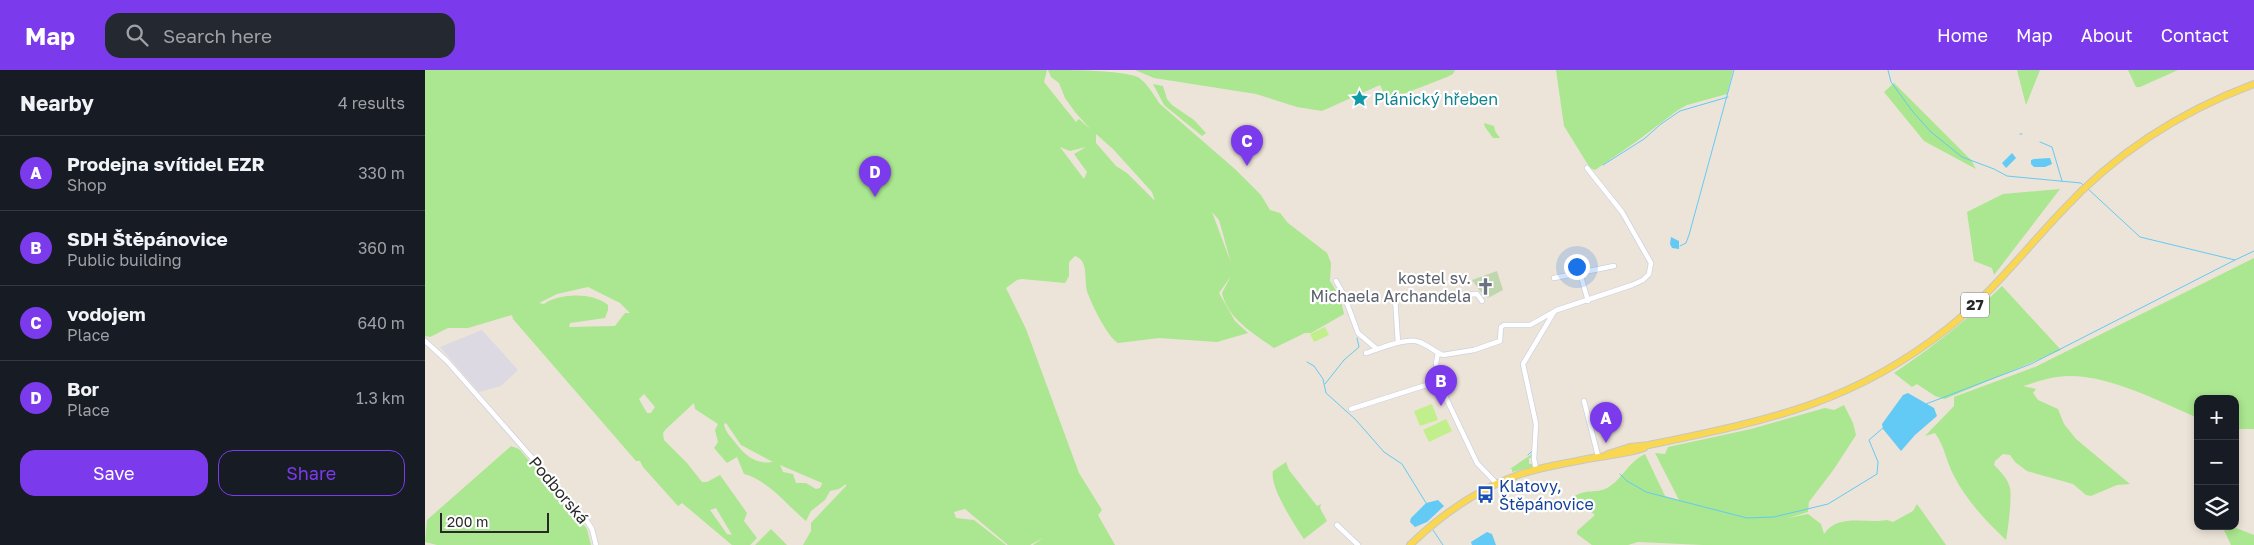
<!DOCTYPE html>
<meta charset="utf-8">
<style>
:root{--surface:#171b24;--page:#242831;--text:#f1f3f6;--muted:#9ea1a6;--line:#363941;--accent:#7c3aed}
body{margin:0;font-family:"Golos Text",sans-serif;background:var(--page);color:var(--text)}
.controls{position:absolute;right:15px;bottom:15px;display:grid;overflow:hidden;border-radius:10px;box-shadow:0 2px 8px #0003}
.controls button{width:45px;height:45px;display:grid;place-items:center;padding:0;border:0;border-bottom:1px solid var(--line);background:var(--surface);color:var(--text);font:25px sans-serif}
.scale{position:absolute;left:15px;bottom:12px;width:109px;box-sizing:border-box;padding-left:5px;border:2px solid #282828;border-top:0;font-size:14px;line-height:18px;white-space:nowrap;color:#282828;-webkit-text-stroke:4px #fff;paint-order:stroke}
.you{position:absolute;left:1151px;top:196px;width:18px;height:18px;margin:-12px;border:4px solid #fff;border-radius:50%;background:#1a73e8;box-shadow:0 0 0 8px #1a73e833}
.badge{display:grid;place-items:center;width:32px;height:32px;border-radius:50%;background:var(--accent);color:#fff;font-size:16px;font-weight:700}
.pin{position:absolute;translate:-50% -41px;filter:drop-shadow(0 1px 2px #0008)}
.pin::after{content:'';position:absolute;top:26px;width:18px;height:15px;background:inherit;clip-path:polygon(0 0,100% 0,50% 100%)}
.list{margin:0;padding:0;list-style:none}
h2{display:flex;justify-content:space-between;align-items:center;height:65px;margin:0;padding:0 20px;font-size:21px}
h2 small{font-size:16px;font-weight:400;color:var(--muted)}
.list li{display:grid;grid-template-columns:32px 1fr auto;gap:15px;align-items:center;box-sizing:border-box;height:75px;padding:0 20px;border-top:1px solid var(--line)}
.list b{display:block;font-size:19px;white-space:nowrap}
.list p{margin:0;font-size:16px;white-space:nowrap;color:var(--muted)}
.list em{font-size:16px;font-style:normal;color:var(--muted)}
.actions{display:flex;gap:10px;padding:15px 20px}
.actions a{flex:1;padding:11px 0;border:1px solid var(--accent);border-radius:15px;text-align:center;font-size:18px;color:var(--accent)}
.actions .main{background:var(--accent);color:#fff}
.icon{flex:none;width:28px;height:28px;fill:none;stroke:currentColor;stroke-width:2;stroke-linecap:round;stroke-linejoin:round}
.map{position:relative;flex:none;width:1829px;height:475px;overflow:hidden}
header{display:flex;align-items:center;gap:30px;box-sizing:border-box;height:70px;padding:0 25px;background:var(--accent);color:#fff}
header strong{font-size:24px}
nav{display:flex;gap:28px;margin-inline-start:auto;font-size:18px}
.search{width:350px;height:45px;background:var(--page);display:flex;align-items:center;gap:12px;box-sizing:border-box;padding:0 18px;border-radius:15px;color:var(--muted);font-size:19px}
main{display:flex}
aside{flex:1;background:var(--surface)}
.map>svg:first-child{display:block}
.industrial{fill:#dcd9e3}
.green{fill:#abe690;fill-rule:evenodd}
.cemetery{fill:#c0d6ae}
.pitch{fill:#c1ef8b}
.water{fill:#63caf5}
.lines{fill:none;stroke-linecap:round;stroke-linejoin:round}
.stream{stroke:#63caf5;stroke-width:1}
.street-casing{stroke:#cdd1e2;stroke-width:6}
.primary-casing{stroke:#c7c7c7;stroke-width:8}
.street{stroke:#fff;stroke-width:4.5}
.primary{stroke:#f9d750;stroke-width:6}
.labels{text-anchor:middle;stroke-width:4.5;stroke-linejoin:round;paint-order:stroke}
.shield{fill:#fff;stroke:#686868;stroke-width:1}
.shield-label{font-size:15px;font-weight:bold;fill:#282828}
.culture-label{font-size:16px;fill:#0d838f;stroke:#fff;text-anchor:start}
.worship-label{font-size:16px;fill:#5b616d;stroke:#fff;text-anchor:end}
.transit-label{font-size:16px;fill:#164399;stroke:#fff;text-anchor:start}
.street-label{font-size:16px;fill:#282828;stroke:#fff}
</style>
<header>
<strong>Map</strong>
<div class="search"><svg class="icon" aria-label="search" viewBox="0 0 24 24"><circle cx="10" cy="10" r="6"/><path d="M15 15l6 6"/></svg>Search here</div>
<nav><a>Home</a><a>Map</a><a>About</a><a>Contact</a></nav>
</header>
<main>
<aside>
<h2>Nearby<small>4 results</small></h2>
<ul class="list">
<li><span class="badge">A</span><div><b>Prodejna svítidel EZR</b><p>Shop</p></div><em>330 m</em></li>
<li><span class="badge">B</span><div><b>SDH Štěpánovice</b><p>Public building</p></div><em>360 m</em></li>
<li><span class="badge">C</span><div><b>vodojem</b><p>Place</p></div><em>640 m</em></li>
<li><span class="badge">D</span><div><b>Bor</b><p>Place</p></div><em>1.3 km</em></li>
</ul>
<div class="actions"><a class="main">Save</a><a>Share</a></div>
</aside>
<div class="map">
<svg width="1829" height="475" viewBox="0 0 1829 475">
<rect width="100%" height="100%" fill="#ece4d8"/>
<path class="industrial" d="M57,260L93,300L76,316L54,322L15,277Z"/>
<path class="green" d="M0,0H622L619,12L651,52L654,49L666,60L650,42L640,28L634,13L626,7L623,0C647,0 694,0 713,7C723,14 728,24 735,34L811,100L836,125L845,140L855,143L863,153L902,183L906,193L905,211L915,227L919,244L886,263H880L849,278C828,263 803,249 797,223L806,206L794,223L810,251L823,263L792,272L734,268L693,273C682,266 668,237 663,224C658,212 665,191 650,186L644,192V206L640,213L597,209L592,210L581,218L601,259L654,403L677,440L673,445L690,475H608L618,468L605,475H583L540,439L529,442L531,448L549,450L581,475H378L386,461V453L421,416V414L414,419L405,421L400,430L386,441L381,451C363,436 343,410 319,404L312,387L302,393L289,378L293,372L290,360L293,354L270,339L269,333L241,359L238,363L239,370L262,393L277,412H282L295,405L322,443L319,451L332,468L325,475H307L257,433L253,436L218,397L215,391H211L88,249L87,245L43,258H23L5,267L0,266ZM671,64L688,79L727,122L730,131L702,103L691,96L671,73ZM635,77L645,81L661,77L649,84L662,102L659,109ZM787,142L794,150L806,193ZM163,217L195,233L205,243H200L190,256L144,257L145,253L180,248L183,240V235C168,222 134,223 119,234L114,233L132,224ZM219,324L230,337L226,343H222L214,329ZM301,353L316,375L348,392C329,395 319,384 309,371C304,365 300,361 299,354ZM355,395L397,413V414L395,418L391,419L381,413H371L368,404L358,402ZM291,438L307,465L302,464L285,440Z
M710,0H1030L1028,4L1022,7L981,23L961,27L955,15L897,41L872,37L831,24L729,8Z
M1131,0H1308L1302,24L1262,35L1253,40L1212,71L1170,100L1165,98L1139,56Z
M1592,0H1615L1601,35Z
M1703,0H1753L1715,17H1711Z
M1469,13L1546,90L1551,99L1499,71L1459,22Z
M728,14L738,16L742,29L747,35L769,50L781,63L777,66L739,35Z
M1059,53L1069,56L1070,61L1075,68H1068L1060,57Z
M1635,119L1569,205L1567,198L1549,191L1542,142L1578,124Z
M1829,188V359H1810V329H1773V348C1733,331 1676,300 1632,307C1621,308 1609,313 1598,316L1611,319L1608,323L1613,330L1633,339L1639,354L1651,369L1705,414L1692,415L1666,426L1661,425L1648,414L1602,401L1590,392L1585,385L1578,384L1570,391L1569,395C1575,401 1583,409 1585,418C1587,428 1583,460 1581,470C1560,450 1542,431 1529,406C1521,391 1520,377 1510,363L1500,366L1529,336V327L1610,297Z
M1577,216L1636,280L1520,329L1510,326L1492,314L1487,317L1469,303C1509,276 1541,251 1577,216Z
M1419,335L1428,353L1431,365L1409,399L1384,432L1383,442L1363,448L1383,444L1396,454L1399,464C1413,443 1441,454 1462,450L1468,452L1488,441L1492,434L1521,475H1278L1213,472L1203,475H1167L1152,464V461L1170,445L1148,427C1162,418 1171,424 1182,418C1197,410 1202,393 1220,384L1240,426L1254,430L1230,383L1240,384L1243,377L1326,359L1400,338L1409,340Z
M86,376L94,379L156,451L162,459L166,475H12L0,472L2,450Z
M1107,384V388H1104V394H1107V397L1087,402V399H1085Z
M861,392L864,400L892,436L896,434L895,438L902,451L879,469C870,456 844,416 848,401Z
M1797,456H1806L1829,465V475H1806Z
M346,459L362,475H330Z"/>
<path class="cemetery" d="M1072,201L1078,220L1063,228L1055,221L1047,210Z"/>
<path class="pitch" d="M900,257L904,265L889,272L885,264Z
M1007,334L1013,350L995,356L989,341Z
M1021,349L1027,361L1004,372L998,360Z"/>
<path class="water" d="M1587,83L1591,88L1581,98L1577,93Z
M1625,88L1627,94L1620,97H1609L1606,94V90L1609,89Z
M1246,167L1254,171V179L1247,178L1245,174Z
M1483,323L1509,338L1512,346L1490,365L1476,381L1458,359L1457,354L1478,325Z
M1013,430L1019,436L1002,452L990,457L985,452L986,448L1001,433Z
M1062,462L1067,464L1071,475H1047L1046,472Z"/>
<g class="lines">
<path class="stream" d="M1463,0L1466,12L1488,42L1506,62L1537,87L1569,99L1582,106L1656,113L1659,116
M1595,64H1597
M1615,72L1627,77L1637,111
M1178,95L1219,69L1236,54L1255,41L1303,27
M1662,118L1715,167L1810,190L1829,181
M1255,176L1261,173L1264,165L1309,0
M882,292L889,296L898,309L901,323L930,349L959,382L977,394L1001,433
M900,314L919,290L934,277L932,268
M1501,334L1606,294L1810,190
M1103,385L1108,380
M1195,404L1202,411L1221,422L1322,448L1349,447L1403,434L1452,404L1453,392L1444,370L1458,358
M1008,460L1018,475"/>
<defs>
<path id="street" d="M1155,203L1163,231
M1129,208L1189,196
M911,211L919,225L933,263L952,279
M0,271L22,291L160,448L167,459L171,475
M973,273L970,227L1052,224L1057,231
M941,283C954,279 981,267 994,272C1003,275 1010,282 1018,285L1049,280L1075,271L1076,257L1079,255H1105L1132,240L1207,215L1218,210L1224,204L1226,193L1197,142L1162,98
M1013,283L1011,293L1014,311L1021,328L1052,393L1072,414
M1159,331L1173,386
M926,339L1014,311
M1111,399L1109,389L1111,354L1098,294L1129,242
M912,455L933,475"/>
<path id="primary" d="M1183,384L1205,377L1224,375C1340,351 1428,334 1523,258C1566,224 1599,181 1636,142C1690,83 1754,42 1829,14
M985,475C1015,446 1053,419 1093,405C1112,398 1132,395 1152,391C1173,386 1199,385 1219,378"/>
</defs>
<use href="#street" class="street-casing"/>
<use href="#primary" class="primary-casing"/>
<use href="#street" class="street"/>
<use href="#primary" class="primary"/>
</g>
<defs>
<symbol id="sight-bare" viewBox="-9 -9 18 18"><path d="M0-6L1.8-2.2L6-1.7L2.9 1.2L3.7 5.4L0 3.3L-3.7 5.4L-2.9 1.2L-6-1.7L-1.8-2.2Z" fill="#0f9aa8" stroke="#fff" stroke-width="2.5" paint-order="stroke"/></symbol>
<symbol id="church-bare" viewBox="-9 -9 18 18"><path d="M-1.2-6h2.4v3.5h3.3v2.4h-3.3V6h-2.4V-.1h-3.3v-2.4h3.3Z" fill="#6b7280" stroke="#fff" stroke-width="2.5" paint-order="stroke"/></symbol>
<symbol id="bus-bare" viewBox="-9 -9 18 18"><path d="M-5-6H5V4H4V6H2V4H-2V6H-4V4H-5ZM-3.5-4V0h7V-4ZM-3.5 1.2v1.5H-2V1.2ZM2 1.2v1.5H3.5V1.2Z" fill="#1a4fb4" stroke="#fff" stroke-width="2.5" paint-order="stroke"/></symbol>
</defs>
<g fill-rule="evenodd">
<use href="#sight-bare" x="922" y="16" width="25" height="25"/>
<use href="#church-bare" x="1048" y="204" width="25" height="25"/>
<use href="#bus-bare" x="1048" y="412" width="25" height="25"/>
</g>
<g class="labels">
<rect class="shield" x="1536" y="222.5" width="28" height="25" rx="4"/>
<g class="shield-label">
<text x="1550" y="240">27</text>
</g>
<g class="culture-label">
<text x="949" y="35">Plánický hřeben</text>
</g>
<g class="worship-label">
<text x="1046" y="214">kostel sv.<tspan x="1046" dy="18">Michaela Archandela</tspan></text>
</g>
<g class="transit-label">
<text x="1074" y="422">Klatovy,<tspan x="1074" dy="18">Štěpánovice</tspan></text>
</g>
<g class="street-label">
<text transform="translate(134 420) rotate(50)" y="6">Podborská</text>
</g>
</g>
</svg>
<div class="controls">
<button>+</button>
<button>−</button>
<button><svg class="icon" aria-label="layers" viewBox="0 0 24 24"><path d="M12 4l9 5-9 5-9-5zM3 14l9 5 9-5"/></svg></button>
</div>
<div class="scale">200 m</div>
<div class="you"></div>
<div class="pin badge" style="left:1181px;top:373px">A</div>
<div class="pin badge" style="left:1016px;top:336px">B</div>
<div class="pin badge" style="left:822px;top:96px">C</div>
<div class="pin badge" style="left:450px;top:127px">D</div>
</div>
</main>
